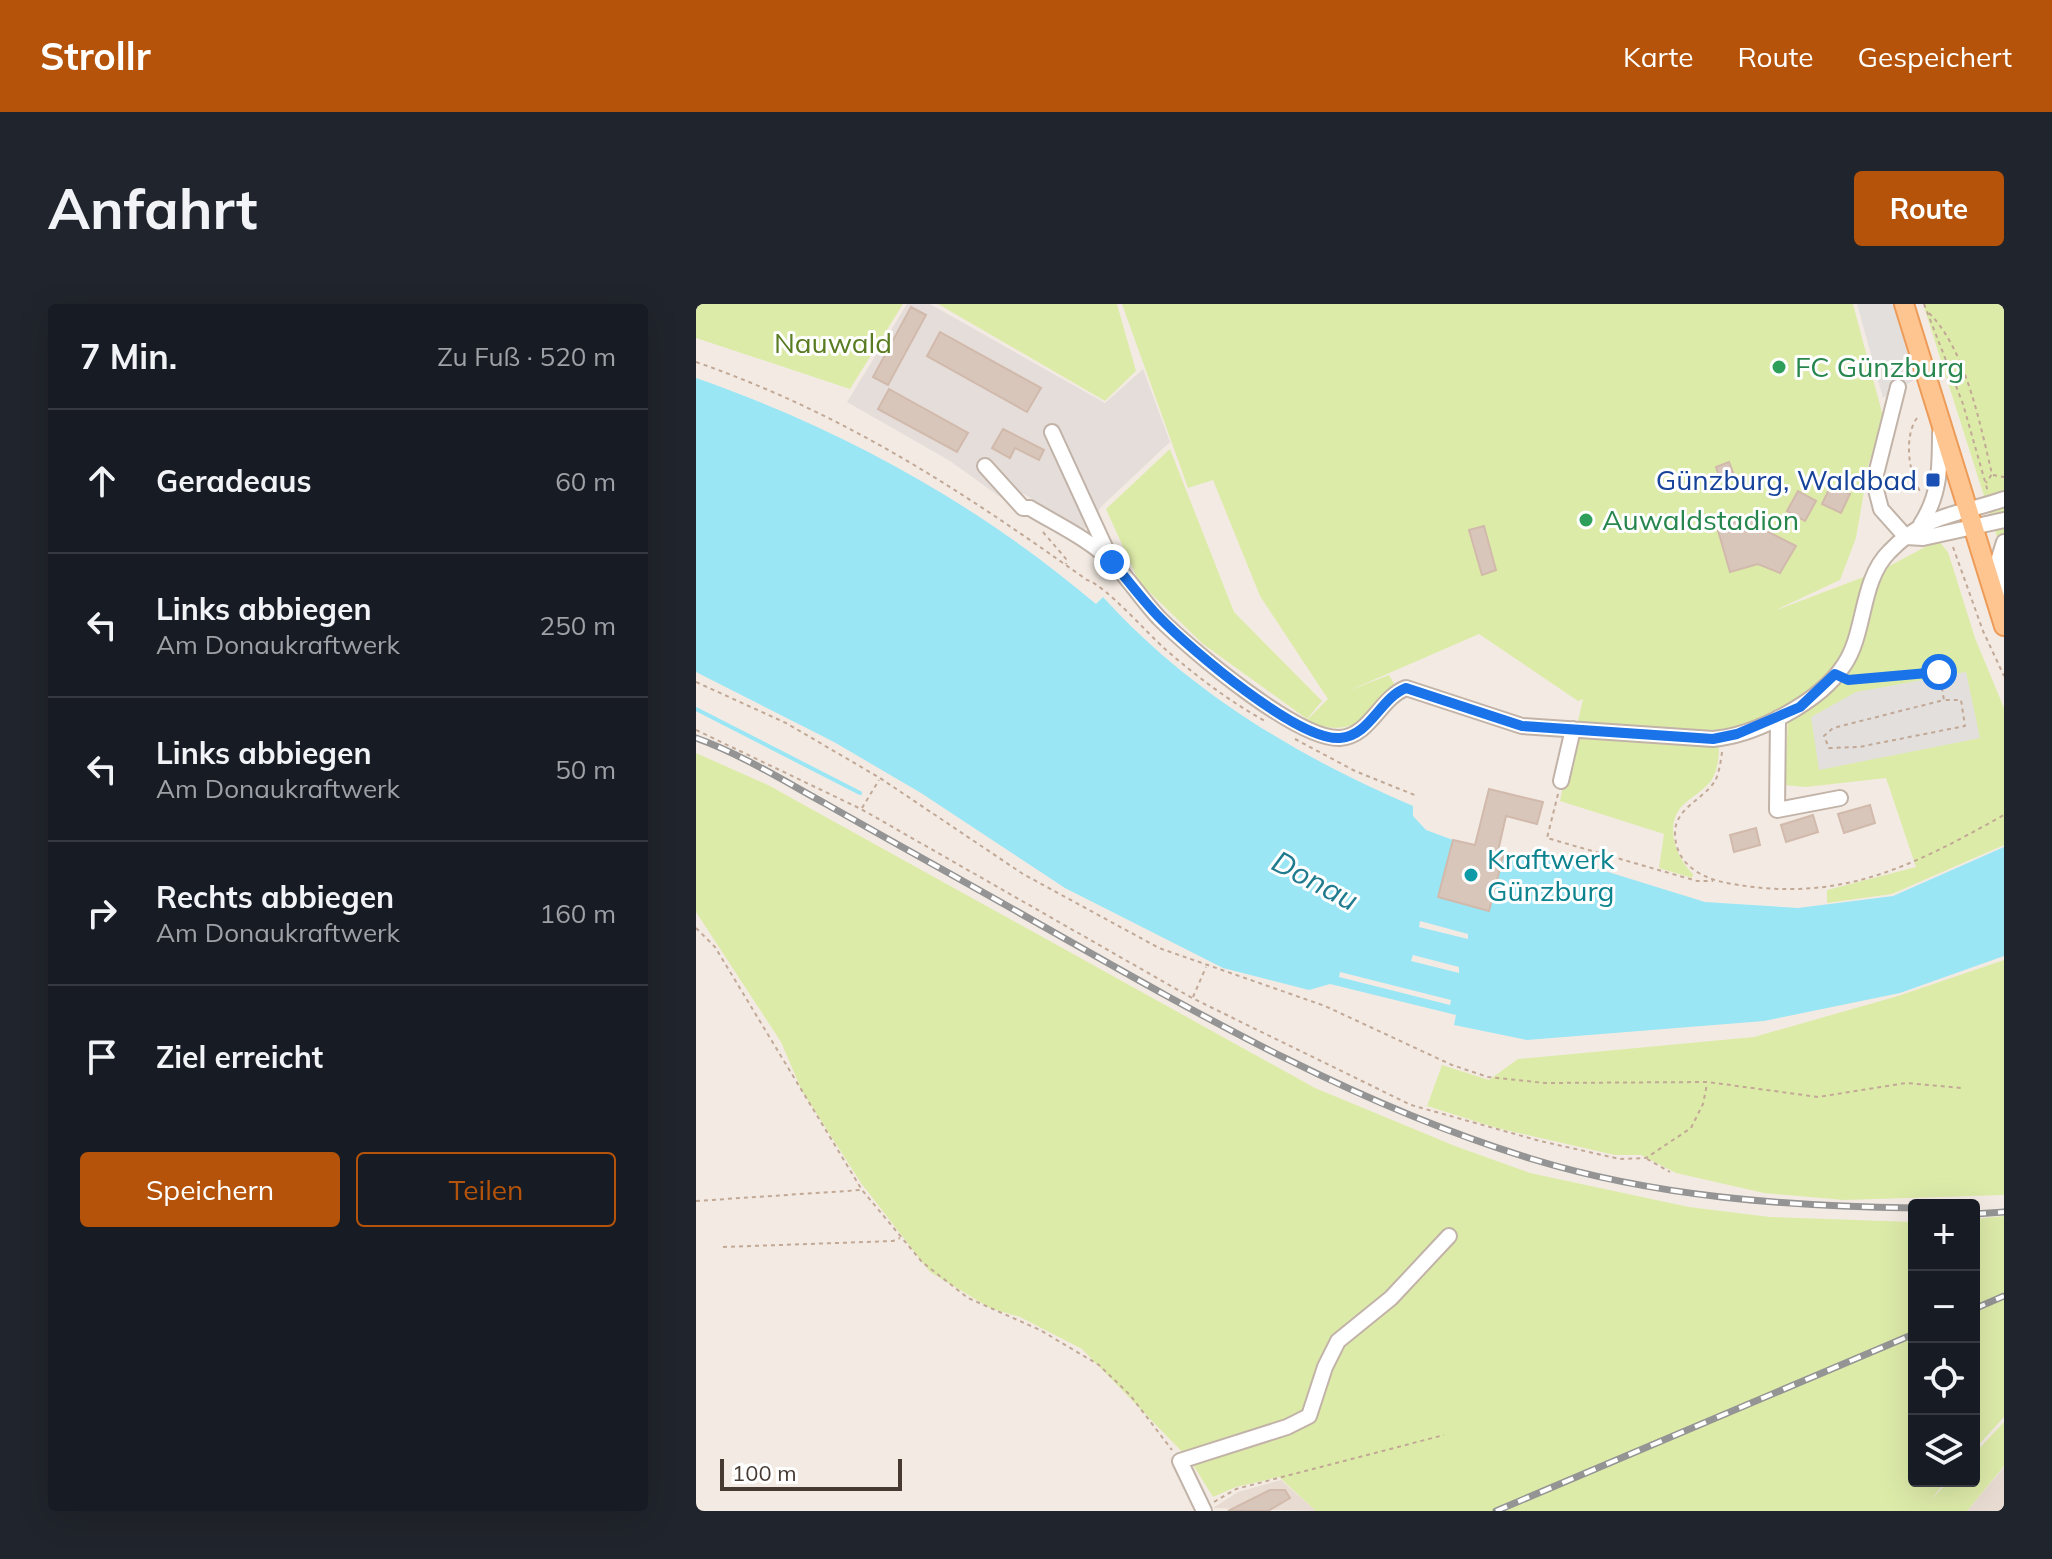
<!DOCTYPE html>
<html lang="de">
<meta charset="utf-8">
<style>
:root{--surface:#171b24;--page:#20242c;--text:#f1f3f6;--muted:#9ea1a6;--line:#363941;--accent:#b45309}
body{margin:0;font-family:Mulish,sans-serif;background:var(--page);color:var(--text)}
.controls{position:absolute;right:24px;bottom:24px;display:grid;overflow:hidden;border-radius:8px;box-shadow:0 8px 32px #0002}
.controls button{width:72px;height:72px;display:grid;place-items:center;padding:0;border:0;border-bottom:2px solid var(--line);background:var(--surface);color:var(--text);font:40px sans-serif}
.scale{position:absolute;left:24px;bottom:20px;width:182px;box-sizing:border-box;padding-left:8px;border:4px solid #463a33;border-top:0;font-size:22px;line-height:28px;white-space:nowrap;color:#463a33;-webkit-text-stroke:6px #fff;paint-order:stroke}
.stop{position:absolute;width:24px;height:24px;margin:-18px;border:6px solid #1a73e8;border-radius:50%;background:#fff}
.stop.end{background:#1a73e8;border-color:#fff;box-shadow:0 2px 8px #0008}
.list{margin:0;padding:0;list-style:none}
h2{display:flex;justify-content:space-between;align-items:center;height:104px;margin:0;padding:0 32px;font-size:34px}
h2 small{font-size:26px;font-weight:400;color:var(--muted)}
.list li{display:grid;grid-template-columns:52px 1fr auto;gap:24px;align-items:center;box-sizing:border-box;height:144px;padding:0 32px;border-top:2px solid var(--line)}
.list b{display:block;font-size:30px;white-space:nowrap}
.list p{margin:0;font-size:26px;white-space:nowrap;color:var(--muted)}
.list em{font-size:26px;font-style:normal;color:var(--muted)}
.actions{display:flex;gap:16px;padding:24px 32px}
.actions a{flex:1;padding:18px 0;border:2px solid var(--accent);border-radius:8px;text-align:center;font-size:28px;color:var(--accent)}
.actions .main{background:var(--accent);color:#fff}
.icon{flex:none;width:44px;height:44px;fill:none;stroke:currentColor;stroke-width:2;stroke-linecap:round;stroke-linejoin:round}
.map{position:relative;flex:none;width:1308px;height:1207px;overflow:hidden;border-radius:8px}
header{display:flex;align-items:center;gap:48px;box-sizing:border-box;height:112px;padding:0 40px;background:var(--accent);color:#fff}
header strong{font-size:38px}
nav{display:flex;gap:44px;margin-inline-start:auto;font-size:28px}
.intro{display:flex;align-items:center;justify-content:space-between;box-sizing:border-box;height:192px;padding:0 48px}
h1{margin:0;font-size:56px}
.button{padding:20px 36px;border-radius:8px;background:var(--accent);color:#fff;font-size:28px;font-weight:700}
main{display:flex;gap:48px;padding:0 48px}
aside{flex:1;background:var(--surface);border-radius:8px;box-shadow:0 8px 32px #0002}
.map>svg:first-child{display:block}
.residential{fill:#e8dbd1}
.industrial{fill:#e5ddd9}
.green{fill:#ddeba9}
.parking{fill:#e3dfdc}
.water{fill:#9ae6f5;fill-rule:evenodd}
.lines{fill:none;stroke-linecap:round;stroke-linejoin:round}
.stream{stroke:#9ae6f5;stroke-width:4}
.building{fill:#d9c6bb;stroke:#d1b9ab;stroke-width:2}
.minor-casing{stroke:#c2b3a8;stroke-width:18}
.major-casing{stroke:#ec9c58;stroke-width:22}
.path{stroke:#c2a896;stroke-width:2;stroke-dasharray:4 4;stroke-linecap:butt}
.minor{stroke:#fff;stroke-width:14}
.major{stroke:#ffc591;stroke-width:18}
.rail-casing{stroke:#949494;stroke-width:7}
.rail{stroke:#fff;stroke-width:4;stroke-dasharray:12;stroke-linecap:butt}
.route{stroke:#1a73e8;stroke-width:10}
.leisure-dot{fill:#2e9e5b;stroke:#fff;stroke-width:3}
.transit-dot{fill:#1a4fb4;stroke:#fff;stroke-width:3}
.culture-dot{fill:#0f9aa8;stroke:#fff;stroke-width:3}
.labels{text-anchor:middle;stroke-width:6;stroke-linejoin:round;paint-order:stroke}
.park-label{font-size:28px;fill:#597b22;stroke:#fff}
.leisure-label{font-size:28px;fill:#27864d;stroke:#fff;text-anchor:start}
.transit-label{font-size:28px;fill:#164399;stroke:#fff;text-anchor:end}
.culture-label{font-size:28px;fill:#0d838f;stroke:#fff;text-anchor:start}
.water-label{font-size:30px;font-style:italic;fill:#207b8f;stroke:#fff}
</style>
<header>
<strong>Strollr</strong>
<nav><a>Karte</a><a>Route</a><a>Gespeichert</a></nav>
</header>
<div class="intro"><h1>Anfahrt</h1><a class="button">Route</a></div>
<main>
<aside>
<h2>7 Min.<small>Zu Fuß · 520 m</small></h2>
<ul class="list">
<li><svg class="icon" aria-label="ahead" viewBox="0 0 24 24"><path d="M12 20V5M6 11l6-6 6 6"/></svg><div><b>Geradeaus</b></div><em>60 m</em></li>
<li><svg class="icon" aria-label="left" viewBox="0 0 24 24"><path d="M17 20v-9H6M10 6l-5 5 5 5"/></svg><div><b>Links abbiegen</b><p>Am Donaukraftwerk</p></div><em>250 m</em></li>
<li><svg class="icon" aria-label="left" viewBox="0 0 24 24"><path d="M17 20v-9H6M10 6l-5 5 5 5"/></svg><div><b>Links abbiegen</b><p>Am Donaukraftwerk</p></div><em>50 m</em></li>
<li><svg class="icon" aria-label="right" viewBox="0 0 24 24"><path d="M7 20v-9h11M14 6l5 5-5 5"/></svg><div><b>Rechts abbiegen</b><p>Am Donaukraftwerk</p></div><em>160 m</em></li>
<li><svg class="icon" aria-label="arrive" viewBox="0 0 24 24"><path d="M6 21V4h12l-3 4 3 4H6"/></svg><div><b>Ziel erreicht</b></div></li>
</ul>
<div class="actions"><a class="main">Speichern</a><a>Teilen</a></div>
</aside>
<div class="map">
<svg width="1308" height="1207" viewBox="0 0 1308 1207">
<rect width="100%" height="100%" fill="#f3ebe3"/>
<path class="residential" d="M1308,1163V1207H1271Z
M585,1176L620,1207L517,1204L542,1188Z"/>
<path class="industrial" d="M211,0H234L409,99L447,65L474,138L406,202L388,226L326,189L311,198L254,157L151,98Z"/>
<path class="green" d="M0,0H207L154,85L0,34Z
M242,0H421L440,67L409,97Z
M426,0H1157L1188,116L1173,159L1160,234L1144,276L1078,307L1186,266L1242,236L1252,248L1279,334L1308,404V541L1196,590L1131,599V586L1220,563L1190,474L1110,483L1089,481L1092,413L1022,430L882,417L887,395L882,397L783,330L652,387L693,371L700,383C672,415 655,435 610,417L632,395L564,292L517,176L492,184Z
M1227,0H1308V255Z
M474,145L538,308L626,397L611,415L507,340L443,278L410,205Z
M884,429L1023,441C1023,453 1022,466 1015,477C1007,487 995,493 986,502C968,522 980,554 997,570L996,574L963,564L968,530L864,497L876,437Z
M0,449L72,481L619,784L759,842L834,869L993,903L1074,913L1218,918V1177H1250L1234,1197L1253,1177H1278V1150L1308,1118V1162L1271,1207H620L583,1173L540,1183L517,1193L494,1156L386,1045L324,1013L294,1004L234,968L165,879L106,787L85,738L0,608Z
M1308,656V891L1148,896L1068,889L980,869L945,851H919L801,824L731,802L746,761L793,776L822,755L1058,733L1202,692Z
M1308,912V1113L1278,1146V915Z"/>
<path class="parking" d="M1161,0H1198L1220,75L1187,94Z
M1270,368L1284,434L1123,466L1115,413L1160,388Z"/>
<path class="water" d="M0,74C146,125 282,200 400,300L407,293C492,387 602,453 717,502V512L730,526L757,536L742,593L793,606L808,549L867,554L1009,598L1102,604L1197,592L1308,543V652L1204,689L1068,717L831,736L758,721L760,711L634,680L613,686L527,664L369,584L225,489L138,438L0,368ZM724,617L772,630V635L723,623ZM717,651L763,663V669L715,657ZM644,668L755,696L754,701L643,673Z"/>
<g class="lines">
<path class="stream" d="M0,405L164,489"/>
</g>
<path class="building" d="M215,3L230,11L192,81L177,73Z
M244,28L345,84L331,108L231,52Z
M193,85L272,129L261,148L182,105Z
M307,125L348,146L343,156L319,144L314,154L296,144Z
M1033,158L1038,171L1024,176L1020,163Z
M1135,181L1154,190L1145,209L1126,200Z
M1102,187L1120,197L1109,217L1091,207Z
M1059,213L1061,222L1100,242L1084,269L1062,260L1034,268L1021,223Z
M788,222L800,266L786,271L773,226Z
M793,485L847,498L841,520L810,512L802,547L808,549L793,607L742,593L757,536L779,541Z
M1174,501L1179,519L1148,529L1142,510Z
M1117,511L1122,528L1090,538L1085,521Z
M1060,524L1064,541L1038,548L1034,531Z
M574,1186H589L594,1194L572,1207H532Z"/>
<g class="lines">
<defs>
<path id="minor" d="M1202,83L1178,178L1185,205L1210,233
M356,128L414,254
M289,162L327,204H334C362,221 393,235 416,258C433,275 446,296 463,314C494,345 601,436 644,434C674,432 684,394 710,384L826,422L1017,435C1060,431 1124,398 1148,361C1170,329 1164,277 1193,248C1229,210 1262,211 1308,195
M1225,220C1244,191 1244,163 1244,129
M1210,233L1227,234L1308,216
M1305,296L1303,254L1308,238
M1082,414L1081,506L1144,494
M865,477L877,425
M508,1207L484,1157L591,1123L613,1112L629,1063L642,1037L695,994L753,932"/>
<path id="major" d="M1208,0L1308,322"/>
</defs>
<use href="#minor" class="minor-casing"/>
<use href="#major" class="major-casing"/>
<path class="path" d="M1228,0L1267,100L1292,188
M1233,9C1270,46 1284,120 1296,170L1290,179
M0,58C149,110 263,185 391,276C409,281 451,329 469,345C500,372 533,397 569,417
M1221,114C1208,132 1212,168 1224,187
M1297,171L1308,173
M347,228L371,256L370,260
M1257,243L1287,327L1308,372
M1155,376L1243,368L1248,396L1137,424L1128,432L1133,444L1163,443L1269,422L1265,396H1248
M0,378L90,419L184,474L327,570L463,644L629,702L756,761L792,773L849,779L1012,778L1122,793L1210,779L1266,784
M0,426L165,505L496,694L715,801L844,837L924,855L950,854L995,824L1007,800L1011,780
M599,435L659,467L721,492
M1026,448C1025,456 1023,470 1019,477C1007,496 979,504 979,529C979,560 1005,574 1031,579C1143,600 1213,564 1308,511
M862,490L851,534L1001,577H1017
M166,504L183,476
M0,624L19,643L166,886L226,958L272,994L344,1026L403,1061L434,1091L476,1146
M497,693L510,663
M951,855L974,868
M0,897L165,886
M27,943L197,937L204,934
M518,1198L540,1185L748,1131"/>
<use href="#minor" class="minor"/>
<use href="#major" class="major"/>
<defs>
<path id="rail" d="M0,434C45,450 88,477 130,500C186,532 242,563 299,595C471,692 645,797 836,855C960,893 1090,902 1218,904
M1278,910L1308,908
M1278,1005L1308,992
M800,1207L1218,1030"/>
</defs>
<use href="#rail" class="rail-casing"/>
<use href="#rail" class="rail"/>
</g>
<g class="lines">
<path class="route" d="M416,258C432,276 447,297 464,314C494,345 602,437 644,434C674,432 684,394 710,384L826,422L1017,435L1041,430L1104,403L1139,370L1152,376L1243,368"/>
</g>
<g class="leisure-dot">
<circle cx="1083" cy="63" r="8"/>
<circle cx="890" cy="216" r="8"/>
</g>
<rect class="transit-dot" x="1229" y="168" width="16" height="16" rx="4"/>
<circle class="culture-dot" cx="775" cy="571" r="8"/>
<g class="labels">
<g class="park-label">
<text x="137" y="49">Nauwald</text>
</g>
<g class="leisure-label">
<text x="1099" y="73">FC Günzburg</text>
<text x="906" y="226">Auwaldstadion</text>
</g>
<g class="transit-label">
<text x="1221" y="186">Günzburg, Waldbad</text>
</g>
<g class="culture-label">
<text x="791" y="565">Kraftwerk<tspan x="791" dy="32">Günzburg</tspan></text>
</g>
<g class="water-label">
<text transform="translate(619 577) rotate(28)" y="10">Donau</text>
</g>
</g>
</svg>
<div class="controls">
<button>+</button>
<button>−</button>
<button><svg class="icon" aria-label="locate" viewBox="0 0 24 24"><circle cx="12" cy="12" r="6"/><path d="M12 2v4M12 18v4M2 12h4M18 12h4"/></svg></button>
<button><svg class="icon" aria-label="layers" viewBox="0 0 24 24"><path d="M12 4l9 5-9 5-9-5zM3 14l9 5 9-5"/></svg></button>
</div>
<div class="scale">100 m</div>
<div class="stop" style="left:1243px;top:368px"></div>
<div class="stop end" style="left:416px;top:258px"></div>
</div>
</main>
